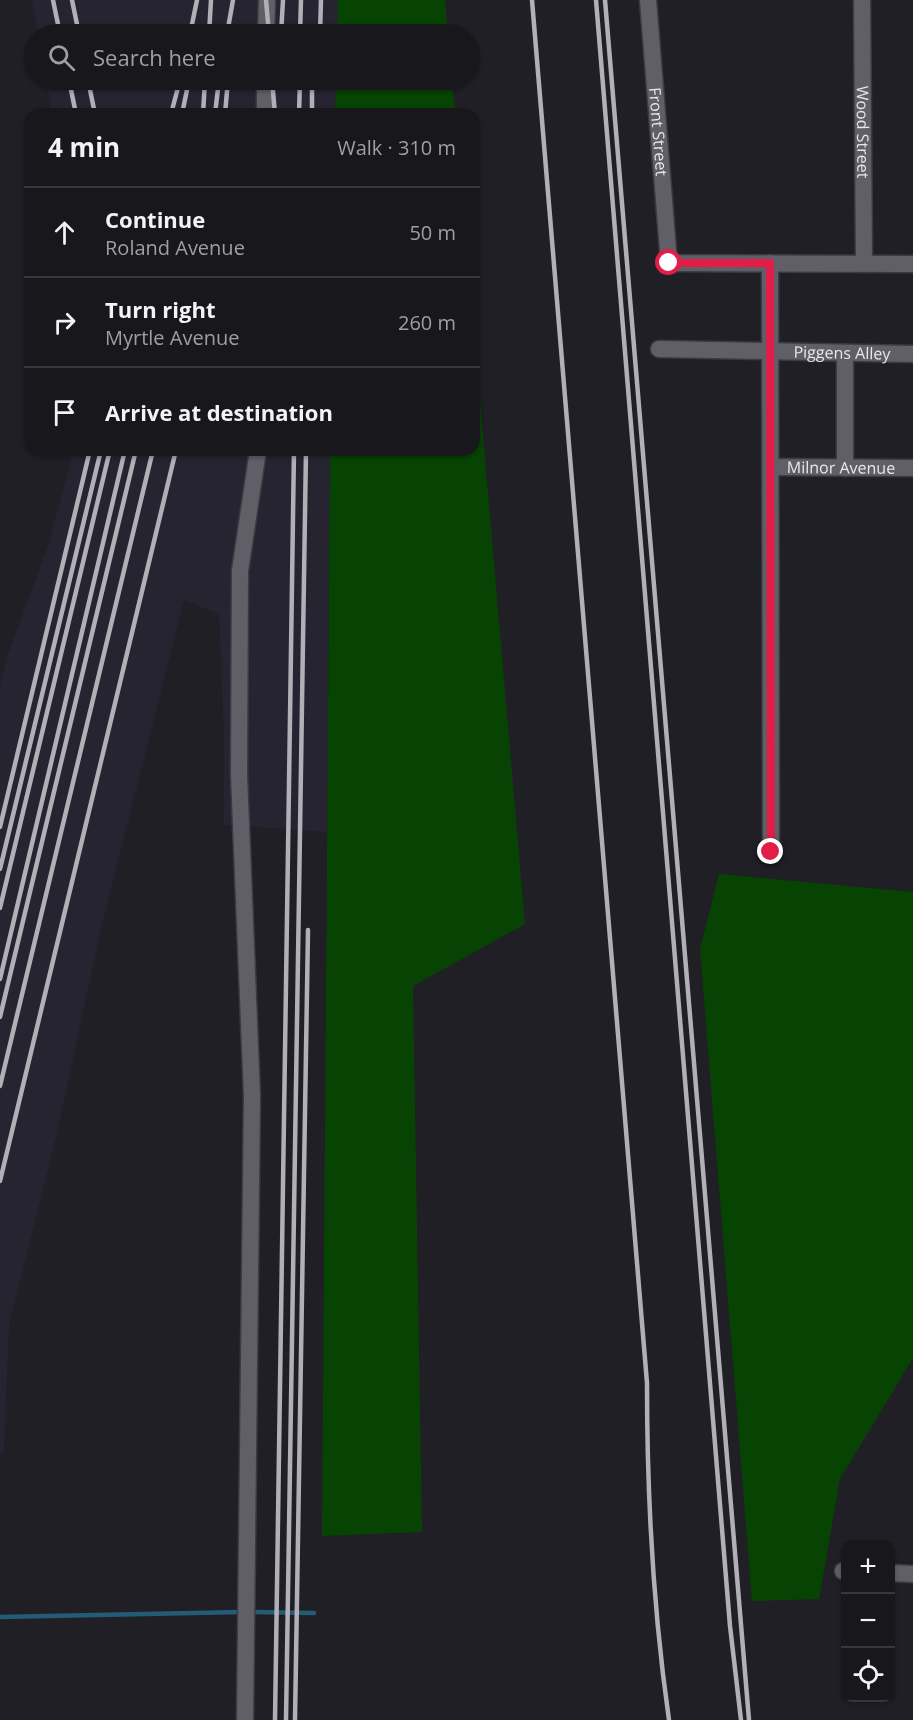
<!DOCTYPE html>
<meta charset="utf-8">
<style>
:root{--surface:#18171c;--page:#252429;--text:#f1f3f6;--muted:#9f9fa3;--line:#36363b}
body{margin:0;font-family:"Open Sans",sans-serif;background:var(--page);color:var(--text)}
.controls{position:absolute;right:18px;bottom:18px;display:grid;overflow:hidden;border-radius:12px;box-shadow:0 2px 4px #0004}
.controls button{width:54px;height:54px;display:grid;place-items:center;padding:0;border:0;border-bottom:2px solid var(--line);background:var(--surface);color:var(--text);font:30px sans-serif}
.stop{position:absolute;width:18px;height:18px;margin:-14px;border:4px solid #e11d48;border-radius:50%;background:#fff}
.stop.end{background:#e11d48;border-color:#fff;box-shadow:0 2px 6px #0008}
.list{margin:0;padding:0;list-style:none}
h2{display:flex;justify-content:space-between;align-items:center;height:78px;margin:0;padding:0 24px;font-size:26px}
h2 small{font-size:20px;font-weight:400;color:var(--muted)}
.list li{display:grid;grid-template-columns:39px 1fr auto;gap:18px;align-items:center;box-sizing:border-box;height:90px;padding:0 24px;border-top:2px solid var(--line)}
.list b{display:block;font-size:22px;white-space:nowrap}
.list p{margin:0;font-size:20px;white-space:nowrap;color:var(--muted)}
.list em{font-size:20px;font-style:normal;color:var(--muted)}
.icon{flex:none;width:33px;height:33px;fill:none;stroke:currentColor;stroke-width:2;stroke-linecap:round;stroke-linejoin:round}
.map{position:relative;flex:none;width:913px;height:1720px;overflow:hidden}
.search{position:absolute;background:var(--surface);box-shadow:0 2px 4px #0004;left:24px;top:24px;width:456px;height:66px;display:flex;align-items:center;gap:15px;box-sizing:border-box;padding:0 21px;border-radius:33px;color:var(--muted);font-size:22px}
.panel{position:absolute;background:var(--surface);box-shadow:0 2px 4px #0004;left:24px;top:108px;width:456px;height:348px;border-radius:18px}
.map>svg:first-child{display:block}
.built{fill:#262431}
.green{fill:#074403}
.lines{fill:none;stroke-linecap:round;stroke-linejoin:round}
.stream{stroke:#225c76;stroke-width:4.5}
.street-casing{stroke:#3b3a40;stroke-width:19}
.street{stroke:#605f68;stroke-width:16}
.rail{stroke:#b1b0b7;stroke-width:4.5}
.route{stroke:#e11d48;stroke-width:8}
.labels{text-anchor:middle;stroke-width:5;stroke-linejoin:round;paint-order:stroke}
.street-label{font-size:16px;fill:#e7e6ec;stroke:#201f26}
</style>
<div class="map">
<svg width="913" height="1720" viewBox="0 0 913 1720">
<rect width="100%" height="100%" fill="#201f26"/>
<path class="built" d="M32,0H338L337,34H38Z
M46,80H336L335,114H52Z
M74,450H330L327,832L224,825V731L219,614L184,600L100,933L57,1133L9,1324L4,1453H0V687L8,654L47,549Z"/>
<path class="green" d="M338,0H445L448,34H337Z
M336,80H452L455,114H335Z
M474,331L525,924L413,986L422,1532L322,1536L330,450H474Z
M719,874L913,892V1358L840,1479L819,1599L752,1601L700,949Z"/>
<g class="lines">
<path class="stream" d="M251,1612L314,1613
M0,1617L242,1612"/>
<defs>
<g id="street">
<path id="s1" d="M648,0L669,263L913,264"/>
<path id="s2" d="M862,0L864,264"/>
<path d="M266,34L267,0"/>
<path d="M265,114V80"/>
<path d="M770,263L771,852"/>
<path id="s3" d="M659,349L913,354"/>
<path id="s4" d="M771,467L913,468"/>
<path d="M845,468V353"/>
<path d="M843,1571H846"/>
<path d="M890,1573L913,1574"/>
<path d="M245,1720L252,1096L239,775L240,571L258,450"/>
</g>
</defs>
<use href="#street" class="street-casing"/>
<use href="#street" class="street"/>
<path class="rail" d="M53,0L60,34
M72,0L79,34
M266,0L269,34
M532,0L647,1383C647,1495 653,1609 669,1720
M596,0L730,1626L741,1720
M605,0L749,1720
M190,34L197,0
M209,34L211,0
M227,34L233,0
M281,34L283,0
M300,34L301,0
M320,34L321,0
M69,80L76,114
M88,80L95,114
M272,80L275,114
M171,114L180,80
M182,114L189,80
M203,114L205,80
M215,114L219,80
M225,114L228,80
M299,114L300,80
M312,114V80
M0,827L90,450
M0,869L101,450
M0,908L110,450
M0,979L125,450
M0,1017L136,450
M0,1086L153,450
M0,1181L176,450
M275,1720L294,450
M286,1720L306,450
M295,1720L308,930"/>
</g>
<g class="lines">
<path class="route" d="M669,263H770L771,852"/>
</g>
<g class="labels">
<g class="street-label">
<text dy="6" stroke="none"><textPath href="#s1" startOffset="132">Front Street</textPath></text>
<text dy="6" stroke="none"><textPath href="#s2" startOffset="132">Wood Street</textPath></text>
<text dy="6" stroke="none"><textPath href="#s3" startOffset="183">Piggens Alley</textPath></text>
<text dy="6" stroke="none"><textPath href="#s4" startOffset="70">Milnor Avenue</textPath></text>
</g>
</g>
</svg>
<div class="controls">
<button>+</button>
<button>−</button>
<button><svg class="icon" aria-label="locate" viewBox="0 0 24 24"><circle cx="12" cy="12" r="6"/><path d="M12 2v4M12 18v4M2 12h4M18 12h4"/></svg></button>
</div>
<div class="stop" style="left:669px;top:263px"></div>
<div class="stop end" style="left:771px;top:852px"></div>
<div class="search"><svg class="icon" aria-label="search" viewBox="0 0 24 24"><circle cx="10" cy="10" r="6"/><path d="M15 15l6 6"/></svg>Search here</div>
<section class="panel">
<h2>4 min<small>Walk · 310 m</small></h2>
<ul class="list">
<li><svg class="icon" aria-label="ahead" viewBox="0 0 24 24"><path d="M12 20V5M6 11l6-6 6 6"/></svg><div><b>Continue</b><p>Roland Avenue</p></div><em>50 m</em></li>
<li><svg class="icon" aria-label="right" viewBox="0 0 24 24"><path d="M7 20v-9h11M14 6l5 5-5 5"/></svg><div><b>Turn right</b><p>Myrtle Avenue</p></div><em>260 m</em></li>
<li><svg class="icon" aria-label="arrive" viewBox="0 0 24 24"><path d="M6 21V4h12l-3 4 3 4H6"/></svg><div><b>Arrive at destination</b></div></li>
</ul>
</section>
</div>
